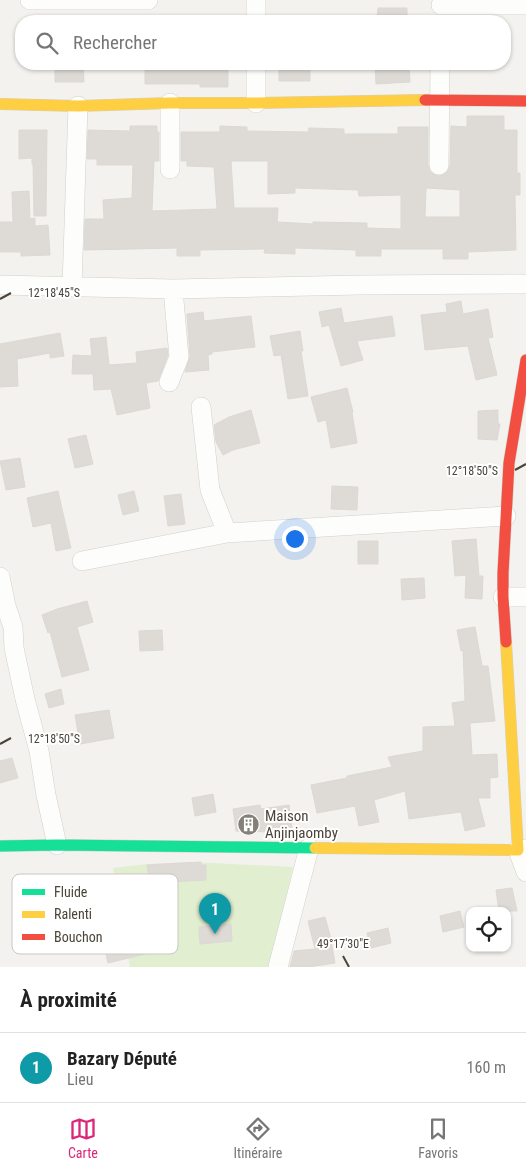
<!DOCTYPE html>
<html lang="fr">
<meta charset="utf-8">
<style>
:root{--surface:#fff;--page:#f6f6f6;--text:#222;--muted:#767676;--line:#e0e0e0;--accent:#db2777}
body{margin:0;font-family:"Roboto Condensed",sans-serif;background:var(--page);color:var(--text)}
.controls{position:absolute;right:15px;bottom:15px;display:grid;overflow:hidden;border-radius:10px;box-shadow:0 1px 4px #0004}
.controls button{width:45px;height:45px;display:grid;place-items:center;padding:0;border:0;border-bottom:1px solid var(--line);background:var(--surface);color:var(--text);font:25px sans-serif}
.you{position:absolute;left:294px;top:538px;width:18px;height:18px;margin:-12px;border:4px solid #fff;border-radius:50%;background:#1a73e8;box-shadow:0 0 0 8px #1a73e833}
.badge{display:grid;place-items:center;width:32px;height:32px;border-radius:50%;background:var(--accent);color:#fff;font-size:16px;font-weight:700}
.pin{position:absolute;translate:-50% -41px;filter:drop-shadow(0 1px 2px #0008)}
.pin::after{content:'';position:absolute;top:26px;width:18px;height:15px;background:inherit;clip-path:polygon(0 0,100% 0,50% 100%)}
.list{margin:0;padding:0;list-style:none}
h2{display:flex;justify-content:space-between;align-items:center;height:65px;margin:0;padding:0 20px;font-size:21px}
h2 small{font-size:16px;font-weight:400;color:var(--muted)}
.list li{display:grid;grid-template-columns:32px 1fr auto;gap:15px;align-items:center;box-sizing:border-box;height:70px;padding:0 20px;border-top:1px solid var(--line)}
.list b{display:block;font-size:19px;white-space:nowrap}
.list p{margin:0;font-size:16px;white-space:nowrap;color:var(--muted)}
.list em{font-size:16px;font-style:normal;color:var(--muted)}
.icon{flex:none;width:28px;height:28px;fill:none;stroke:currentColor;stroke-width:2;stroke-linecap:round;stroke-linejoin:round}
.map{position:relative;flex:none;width:526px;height:967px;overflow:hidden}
.search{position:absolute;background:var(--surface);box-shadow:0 1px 4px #0004;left:15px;right:15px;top:15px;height:55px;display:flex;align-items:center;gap:12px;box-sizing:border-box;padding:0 18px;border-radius:20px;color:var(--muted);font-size:19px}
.sheet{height:135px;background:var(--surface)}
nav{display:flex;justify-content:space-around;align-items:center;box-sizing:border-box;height:70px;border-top:1px solid var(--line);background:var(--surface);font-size:14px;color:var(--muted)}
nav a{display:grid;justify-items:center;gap:2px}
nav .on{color:var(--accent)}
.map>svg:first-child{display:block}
.green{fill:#e1eecf}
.building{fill:#dedbd6;stroke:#dcd9d4;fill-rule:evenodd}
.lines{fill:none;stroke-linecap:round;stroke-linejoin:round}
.street-casing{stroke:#d2d0cb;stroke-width:20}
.fast-casing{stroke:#d3cfc5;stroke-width:12}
.slow-casing{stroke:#d3cfc5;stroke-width:12}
.jam-casing{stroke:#d3cfc5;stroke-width:12}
.street{stroke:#fdfdfc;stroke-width:19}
.fast{stroke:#16e098;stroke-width:11}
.slow{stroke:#ffcf43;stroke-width:11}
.jam{stroke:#f24e42;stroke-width:11}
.ticks{fill:none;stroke:#4b4439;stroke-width:2}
.labels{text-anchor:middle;stroke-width:4;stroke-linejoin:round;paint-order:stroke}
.poi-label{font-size:15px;fill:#4b4439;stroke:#fff;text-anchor:start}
.key{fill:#fff;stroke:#c9c7c4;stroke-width:1}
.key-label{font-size:14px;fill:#4b4439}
.ticks-label{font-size:12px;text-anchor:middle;fill:#4b4439;stroke:#fff;stroke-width:4;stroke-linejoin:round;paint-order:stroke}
</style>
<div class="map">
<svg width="526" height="967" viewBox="0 0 526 967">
<rect width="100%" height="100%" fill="#f4f2ee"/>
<path class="green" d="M192,862L293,867L270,967H130L113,868L147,864Z"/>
<path class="building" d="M378,8H407V21H377Z
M55,64H83L84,82H55Z
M145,64H228V87H200V84H145Z
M279,64H310V81H279Z
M375,64H409L410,82L376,84Z
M467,116H504V130H517V173H520V195H515L516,250L468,252V259H443V249H381V256H356V250L295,248V254L264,253L265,249L200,250V256H177V248L84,250L85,219H104L103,200L132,198L133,165H97V159H87L88,130L130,131V126H157V132H159V161H154L152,211L217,209L214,167L187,166V161H181V132H220V126L247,127V131L308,132L309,128L344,129V134H398V127H428V165L430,171L433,174L439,176L445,174L448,171L450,166L451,126L467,127ZM231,161H268V194L295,193V188L358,190L359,196L401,195V229L367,228V223L313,222V224L277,222L278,208H234ZM426,188L460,190V217H425Z
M19,130H47L46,216H34L33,164H32V158L19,159Z
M29,191L30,219L35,218V226L48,225L50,255L21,256V252H0V222H13L12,192Z
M461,301L463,314L488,309L493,337L488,338L497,375L476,380L468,346L425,350L421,315L447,312L446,304Z
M341,308L344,323L392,316L395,336L357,341L363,360L341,366L329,325L322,327L319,312Z
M203,312L204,321L251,316L255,347L212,352V354L208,355L209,370L185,372L190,356L187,314Z
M300,331L303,351H301L308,396L288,399L281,355L274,356L270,336Z
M60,333L64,356L50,358V353L17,359L18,386L0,387V344Z
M106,337L109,365L137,363L136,352L167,348L168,355L158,381L146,383L150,408L117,415L111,389L94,390L93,374H72L73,355L92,356L90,339Z
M347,388L353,412L352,413L357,443L331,448L326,420L318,422L311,397Z
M251,410L260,443L233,450L223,455L216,442L214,425L229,417Z
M498,410V424H500L497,440L478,439V411Z
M86,435L93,464L75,468L68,439Z
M20,458L25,487L6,490L0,461Z
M332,486L358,487L357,510L331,509Z
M58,491L71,548L56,551L51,523L33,527L27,498Z
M134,491L139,511L123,515L118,495Z
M181,494L185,524L168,526L164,496Z
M476,539L479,576H483L482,599L465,598L466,575L455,576L452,541Z
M358,541H378V564H358Z
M424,578L425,598L402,600L401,579Z
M87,601L93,622L77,627L89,670L62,677L50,632L48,633L42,615L57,609Z
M475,627L482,666H488L495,721L470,723L472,755L497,754L498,777L490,778V798H478L485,826L465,831L461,812L409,819L405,791L374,800L379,822L359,826L355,806L317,813L311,785L347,778V776L392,767L388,757L423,751V727L455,726L452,703L465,701L463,650L461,651L457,630Z
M162,630L163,650L140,651L139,631Z
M61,689L64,704L49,708L45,694Z
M109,710L114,738L80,744L75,715Z
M12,758L18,778L0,783V761Z
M213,794L216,812L195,816L192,798Z
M260,805L261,809L289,805L292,829L272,832L236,831L233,809Z
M201,862V865H206V880L169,882L168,876L149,878L147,865Z
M512,888L517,911H499L496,890Z
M109,889L113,925L137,920L145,954L108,963L97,913L92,914L90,891Z
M460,911L464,927L443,932L440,916Z
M325,917L330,935L335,963L309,967H290L294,951L315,949L308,921Z
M231,924L232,941L200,944L199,927Z
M388,928L391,943L371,948L367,933Z"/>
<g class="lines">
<defs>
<path id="street" d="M30,0H148
M256,0V21
M441,5H526
M256,64V103
M439,165L440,64
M170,169V103
M0,285L173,289L360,285L526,284
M72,286L78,106
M169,382L179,357L173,289
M201,407L210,490L227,533
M82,561L227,533L506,516
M0,577L6,606L13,627L14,648L25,699L39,751L46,795L57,845
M503,597H526
M526,849L518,850L526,872
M278,967L309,848"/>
<path id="fast" d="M0,846L57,845L315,848"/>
<path id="slow" d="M0,104L78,106L170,103H256L425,100
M315,848L518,850L506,642"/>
<path id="jam" d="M425,100L526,101
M506,642L503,597V573L509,463L526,360"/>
</defs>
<use href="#street" class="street-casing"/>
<use href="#fast" class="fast-casing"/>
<use href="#slow" class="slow-casing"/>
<use href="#jam" class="jam-casing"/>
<use href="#street" class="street"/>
<use href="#fast" class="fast"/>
<use href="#slow" class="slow"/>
<use href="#jam" class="jam"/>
</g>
<path class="ticks" d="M0,299L11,293M515,470L526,464M0,744L11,738M343,956L349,967"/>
<defs>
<symbol id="building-disc" viewBox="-11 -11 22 22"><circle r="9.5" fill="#868178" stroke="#fff"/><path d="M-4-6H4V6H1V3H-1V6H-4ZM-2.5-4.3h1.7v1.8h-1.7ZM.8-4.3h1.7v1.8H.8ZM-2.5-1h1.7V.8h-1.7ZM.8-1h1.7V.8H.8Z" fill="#fff"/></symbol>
</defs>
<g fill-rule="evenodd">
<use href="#building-disc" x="236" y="812" width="25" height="25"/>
</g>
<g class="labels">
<g class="poi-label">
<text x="265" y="821">Maison<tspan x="265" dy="17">Anjinjaomby</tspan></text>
</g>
</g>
<rect x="12" y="874" width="166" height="80" rx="8" class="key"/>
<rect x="22" y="889" width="23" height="6" fill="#16e098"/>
<rect x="22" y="911" width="23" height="7" fill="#ffcf43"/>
<rect x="22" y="934" width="23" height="6" fill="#f24e42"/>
<g class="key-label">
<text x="54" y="897">Fluide</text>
<text x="54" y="919">Ralenti</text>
<text x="54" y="942">Bouchon</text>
</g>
<g class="ticks-label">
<text x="54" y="297">12°18'45"S</text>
<text x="472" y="475">12°18'50"S</text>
<text x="54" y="743">12°18'50"S</text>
<text x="343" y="948">49°17'30"E</text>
</g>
</svg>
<div class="controls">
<button><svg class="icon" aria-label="locate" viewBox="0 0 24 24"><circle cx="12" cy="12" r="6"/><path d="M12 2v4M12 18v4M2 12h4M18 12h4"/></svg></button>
</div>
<div class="you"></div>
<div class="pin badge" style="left:215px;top:934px;background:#0f9aa8">1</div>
<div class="search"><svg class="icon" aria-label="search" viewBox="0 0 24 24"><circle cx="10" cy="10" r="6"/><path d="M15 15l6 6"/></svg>Rechercher</div>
</div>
<section class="sheet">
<h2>À proximité<small></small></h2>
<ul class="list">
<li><span class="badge" style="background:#0f9aa8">1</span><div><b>Bazary Député</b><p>Lieu</p></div><em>160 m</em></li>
</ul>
</section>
<nav>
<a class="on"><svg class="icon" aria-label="map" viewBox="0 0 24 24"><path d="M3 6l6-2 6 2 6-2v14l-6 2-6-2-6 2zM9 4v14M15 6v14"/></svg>Carte</a>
<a><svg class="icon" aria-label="directions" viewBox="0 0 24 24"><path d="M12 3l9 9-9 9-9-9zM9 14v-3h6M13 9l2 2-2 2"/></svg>Itinéraire</a>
<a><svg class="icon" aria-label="saved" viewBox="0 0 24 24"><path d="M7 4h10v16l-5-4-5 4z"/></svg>Favoris</a>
</nav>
